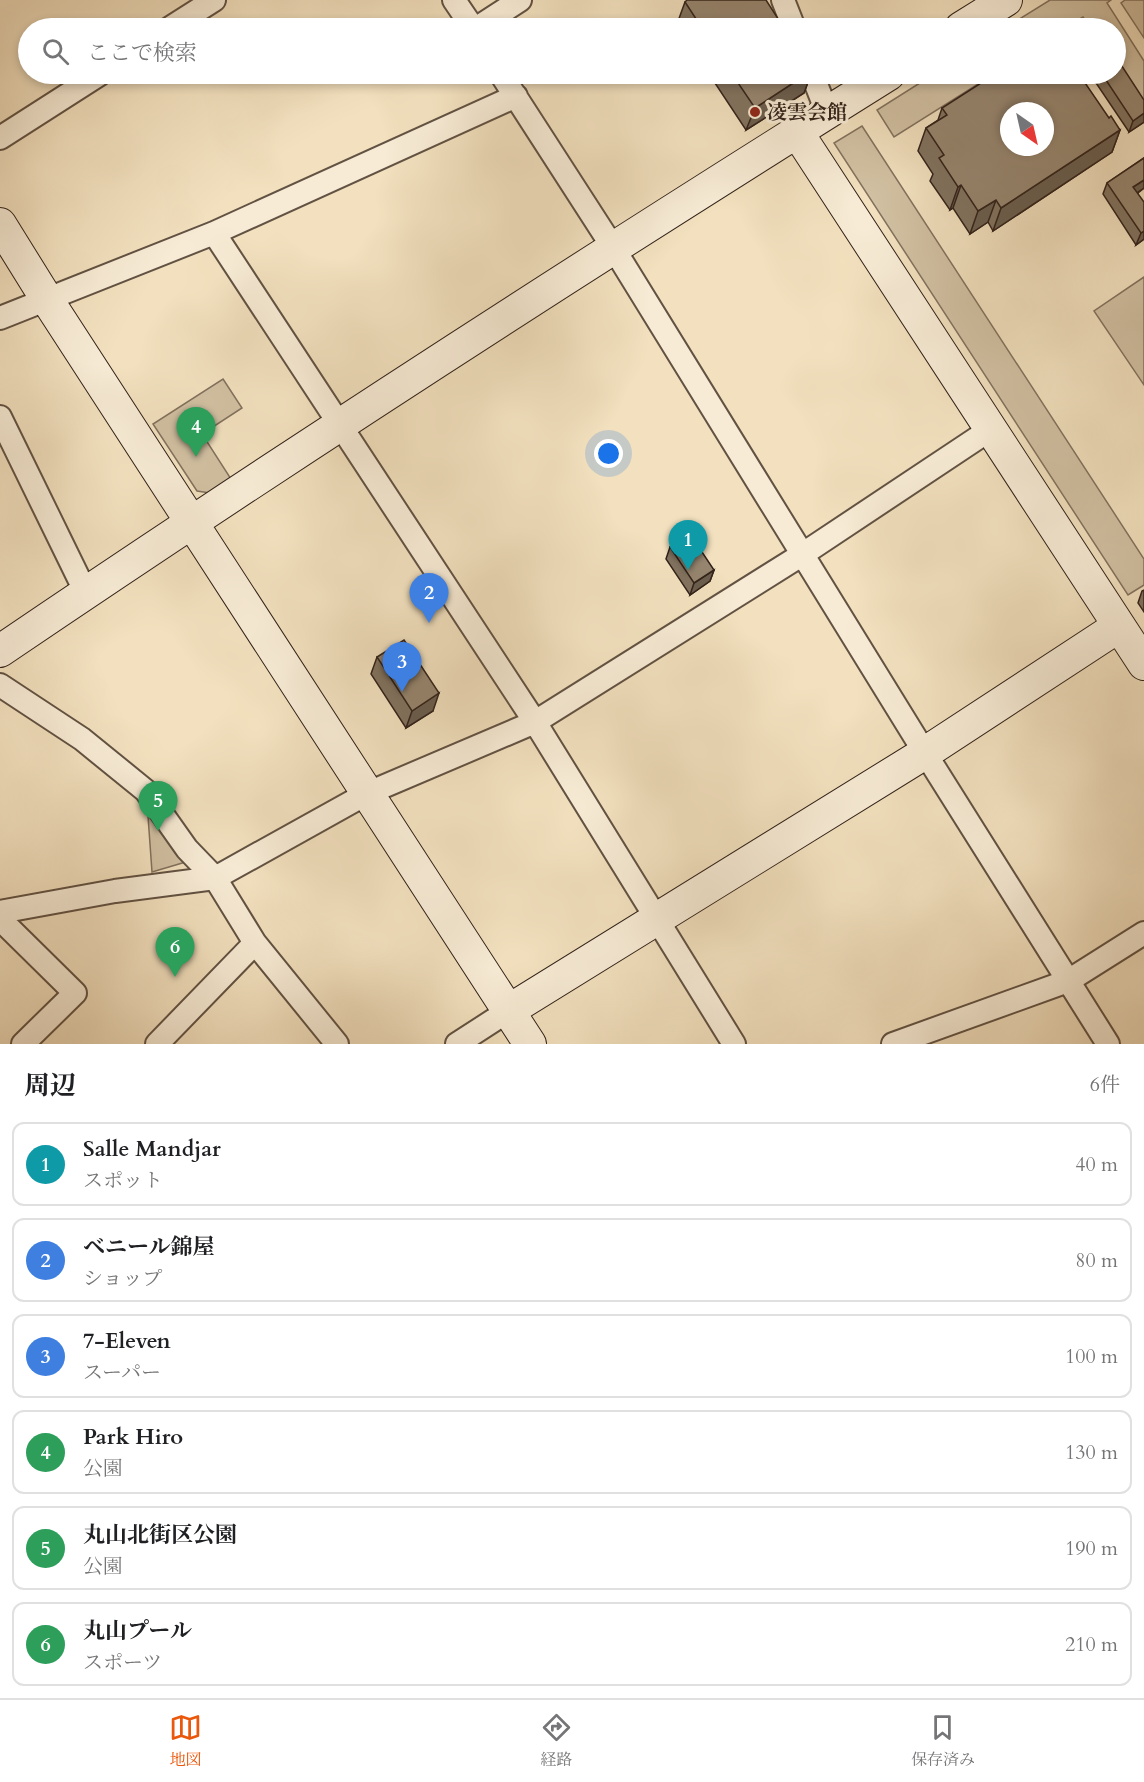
<!DOCTYPE html>
<html lang="ja">
<meta charset="utf-8">
<style>
:root{--surface:#fff;--page:#f2f2f2;--text:#202124;--muted:#757577;--line:#e0e0e0;--accent:#ea580c}
body{margin:0;font-family:Cardo,"Noto Serif JP",serif;background:var(--page);color:var(--text)}
.compass{position:absolute;left:1000px;top:102px;width:54px;height:54px;border-radius:50%;background:var(--surface);box-shadow:0 3px 9px #0003;rotate:146deg}
.you{position:absolute;left:609px;top:454px;width:21px;height:21px;margin:-15px;border:4px solid #fff;border-radius:50%;background:#1a73e8;box-shadow:0 0 0 9px #1a73e833}
.badge{display:grid;place-items:center;width:39px;height:39px;border-radius:50%;background:var(--accent);color:#fff;font-size:20px;font-weight:700}
.pin{position:absolute;translate:-50% -50px;filter:drop-shadow(0 2px 3px #0008)}
.pin::after{content:'';position:absolute;top:32px;width:21px;height:18px;background:inherit;clip-path:polygon(0 0,100% 0,50% 100%)}
.list{margin:0;padding:0;list-style:none}
h2{display:flex;justify-content:space-between;align-items:center;height:78px;margin:0;padding:0 24px;font-size:26px}
h2 small{font-size:20px;font-weight:400;color:var(--muted)}
.list li{display:grid;grid-template-columns:39px 1fr auto;gap:18px;align-items:center;box-sizing:border-box;height:84px;margin:0 12px 12px;padding:0 12px;border:2px solid var(--line);border-radius:12px}
.list b{display:block;font-size:22px;white-space:nowrap}
.list p{margin:0;font-size:20px;white-space:nowrap;color:var(--muted)}
.list em{font-size:20px;font-style:normal;color:var(--muted)}
.icon{flex:none;width:33px;height:33px;fill:none;stroke:currentColor;stroke-width:2;stroke-linecap:round;stroke-linejoin:round}
.map{position:relative;flex:none;width:1144px;height:1044px;overflow:hidden}
.search{position:absolute;background:var(--surface);box-shadow:0 3px 9px #0003;left:18px;right:18px;top:18px;height:66px;display:flex;align-items:center;gap:15px;box-sizing:border-box;padding:0 21px;border-radius:33px;color:var(--muted);font-size:22px}
.sheet{height:654px;background:var(--surface)}
nav{display:flex;justify-content:space-around;align-items:center;box-sizing:border-box;height:84px;border-top:2px solid var(--line);background:var(--surface);font-size:16px;color:var(--muted)}
nav a{display:grid;justify-items:center;gap:3px}
nav .on{color:var(--accent)}
.map>svg:first-child{display:block}
.green{fill:#d1c0a2;stroke:#82715e;stroke-width:1.5}
.lines{fill:none;stroke-linecap:round;stroke-linejoin:round}
.street-casing{stroke:#625243;stroke-width:26}
.secondary-casing{stroke:#32221a;stroke-width:34}
.street{stroke:#f7ebd5;stroke-width:22}
.secondary{stroke:#f7ebd5;stroke-width:32}
.wall{fill:#81725f;stroke:#32221a;stroke-width:1.5}
.shaded-wall{fill:#695d4e;stroke:#32221a;stroke-width:1.5}
.building{fill:#96856f;stroke:#32221a;stroke-width:1.5;fill-rule:evenodd}
.poi-dot{fill:#8f2418;stroke:#f7ebd5;stroke-width:2}
.labels{text-anchor:middle;stroke-width:6;stroke-linejoin:round;paint-order:stroke}
.poi-label{font-size:20px;font-weight:bold;fill:#32221a;stroke:#f7ebd5;text-anchor:start}
</style>
<div class="map">
<svg width="1144" height="1044" viewBox="0 0 1144 1044">
<rect width="100%" height="100%" fill="#f2e0be"/>
<filter id="stains"><feTurbulence type="fractalNoise" baseFrequency=".00333" numOctaves="4"/><feColorMatrix values="0 0 0 0 .2 0 0 0 0 .09 0 0 0 0 .02 0 0 0 .5 -.17"/></filter>
<radialGradient id="worn" r=".72"><stop offset=".6" stop-color="#630" stop-opacity="0"/><stop offset="1" stop-color="#630" stop-opacity=".3"/></radialGradient>
<path class="green" d="M1050,0H1111L1107,3L1144,61V112L1116,67V28H1091L1083,17L1064,28H1005Z
M1125,0H1144V38L1121,3Z
M934,74H994L894,137L877,110Z
M862,126L1144,559V585L1128,595L834,143Z
M1144,277V385L1094,311Z
M223,379L242,408L202,434L231,479L210,493L197,491L153,424Z
M147,802L189,861L152,872Z"/>
<g class="lines">
<defs>
<path id="street" d="M454,0L473,28
M783,0L794,28
M170,28L214,0
M477,28L520,0
M501,74L614,249L925,753L1108,1044
M812,74L827,112
M0,138L100,74
M214,233L535,722L734,1044
M0,318L214,233L516,96
M0,417L86,593
M0,685L82,739L146,791L187,849L215,878L255,943L337,1044
M0,912L115,891L215,878L366,794L535,722L803,554L991,429
M0,919L75,993L23,1044
M157,1044L255,943
M457,1044L508,1011
M893,1044L1068,981L1144,933"/>
<path id="secondary" d="M961,28L1006,0
M797,132L1144,664
M0,224L46,298L530,1044
M0,651C292,453 590,261 889,74
M508,1011L925,753L1119,626"/>
</defs>
<use href="#street" class="street-casing"/>
<use href="#secondary" class="secondary-casing"/>
<use href="#street" class="street"/>
<use href="#secondary" class="secondary"/>
</g>
<path class="wall" d="M685,2L784,28H679L677,24Z
M709,74H811L804,93L746,130Z
M1090,74H1116L1144,113V122L1129,132Z
M942,108L1109,118L1120,130L1112,152L993,231L988,222L970,234L953,208L950,210L930,181L933,174L918,151L926,128L938,120Z
M1144,158V188L1138,193L1144,239L1136,245L1103,194L1107,183Z
M670,547L714,570L710,581L690,595L666,559Z
M1144,590V612L1138,603L1142,591Z
M377,657L433,711L406,728L371,674Z"/>
<path class="shaded-wall" d="M807,74H811L804,93L746,130L755,108Z
M1144,113V122L1129,132L1133,121Z
M1120,130L1112,152L993,231L1001,208Z
M1144,180V188L1129,198L1133,187Z
M961,185L953,208L950,210L958,187Z
M996,200L988,222L970,234L978,211Z
M1144,231V239L1136,245L1141,233Z
M714,570L710,581L690,595L694,583Z
M439,693L433,711L406,728L412,711Z"/>
<path class="building" d="M687,0H766L784,28H702L685,2Z
M1116,57L1144,100V113L1133,121L1102,74H1116Z
M732,74H807L755,108Z
M995,74H1079L1109,118L1111,116L1120,130L1001,208L996,200L978,211L961,185L958,187L939,158L944,155L926,128L947,115L942,108ZM1009,111H1045V147H1009Z
M1144,158V180L1133,187L1144,202V231L1141,233L1107,183Z
M690,534L714,570L694,583L670,547Z
M404,640L439,693L412,711L377,657Z"/>
<circle class="poi-dot" cx="755" cy="112" r="6"/>
<g class="labels">
<g class="poi-label">
<text x="767" y="119">凌雲会館</text>
</g>
</g>
<rect width="100%" height="100%" filter="url(#stains)"/>
<rect width="100%" height="100%" fill="url(#worn)"/>
</svg>
<svg class="compass" viewBox="-18 -18 36 36"><path d="M0-13l5 13h-10z" fill="#e53935"/><path d="M0 13l5-13h-10z" fill="#757577"/></svg>
<div class="you"></div>
<div class="pin badge" style="left:688px;top:570px;background:#0f9aa8">1</div>
<div class="pin badge" style="left:429px;top:623px;background:#3f7fe0">2</div>
<div class="pin badge" style="left:402px;top:692px;background:#3f7fe0">3</div>
<div class="pin badge" style="left:196px;top:457px;background:#2e9e5b">4</div>
<div class="pin badge" style="left:158px;top:831px;background:#2e9e5b">5</div>
<div class="pin badge" style="left:175px;top:977px;background:#2e9e5b">6</div>
<div class="search"><svg class="icon" aria-label="search" viewBox="0 0 24 24"><circle cx="10" cy="10" r="6"/><path d="M15 15l6 6"/></svg>ここで検索</div>
</div>
<section class="sheet">
<h2>周辺<small>6件</small></h2>
<ul class="list">
<li><span class="badge" style="background:#0f9aa8">1</span><div><b>Salle Mandjar</b><p>スポット</p></div><em>40 m</em></li>
<li><span class="badge" style="background:#3f7fe0">2</span><div><b>ベニール錦屋</b><p>ショップ</p></div><em>80 m</em></li>
<li><span class="badge" style="background:#3f7fe0">3</span><div><b>7-Eleven</b><p>スーパー</p></div><em>100 m</em></li>
<li><span class="badge" style="background:#2e9e5b">4</span><div><b>Park Hiro</b><p>公園</p></div><em>130 m</em></li>
<li><span class="badge" style="background:#2e9e5b">5</span><div><b>丸山北街区公園</b><p>公園</p></div><em>190 m</em></li>
<li><span class="badge" style="background:#2e9e5b">6</span><div><b>丸山プール</b><p>スポーツ</p></div><em>210 m</em></li>
</ul>
</section>
<nav>
<a class="on"><svg class="icon" aria-label="map" viewBox="0 0 24 24"><path d="M3 6l6-2 6 2 6-2v14l-6 2-6-2-6 2zM9 4v14M15 6v14"/></svg>地図</a>
<a><svg class="icon" aria-label="directions" viewBox="0 0 24 24"><path d="M12 3l9 9-9 9-9-9zM9 14v-3h6M13 9l2 2-2 2"/></svg>経路</a>
<a><svg class="icon" aria-label="saved" viewBox="0 0 24 24"><path d="M7 4h10v16l-5-4-5 4z"/></svg>保存済み</a>
</nav>
